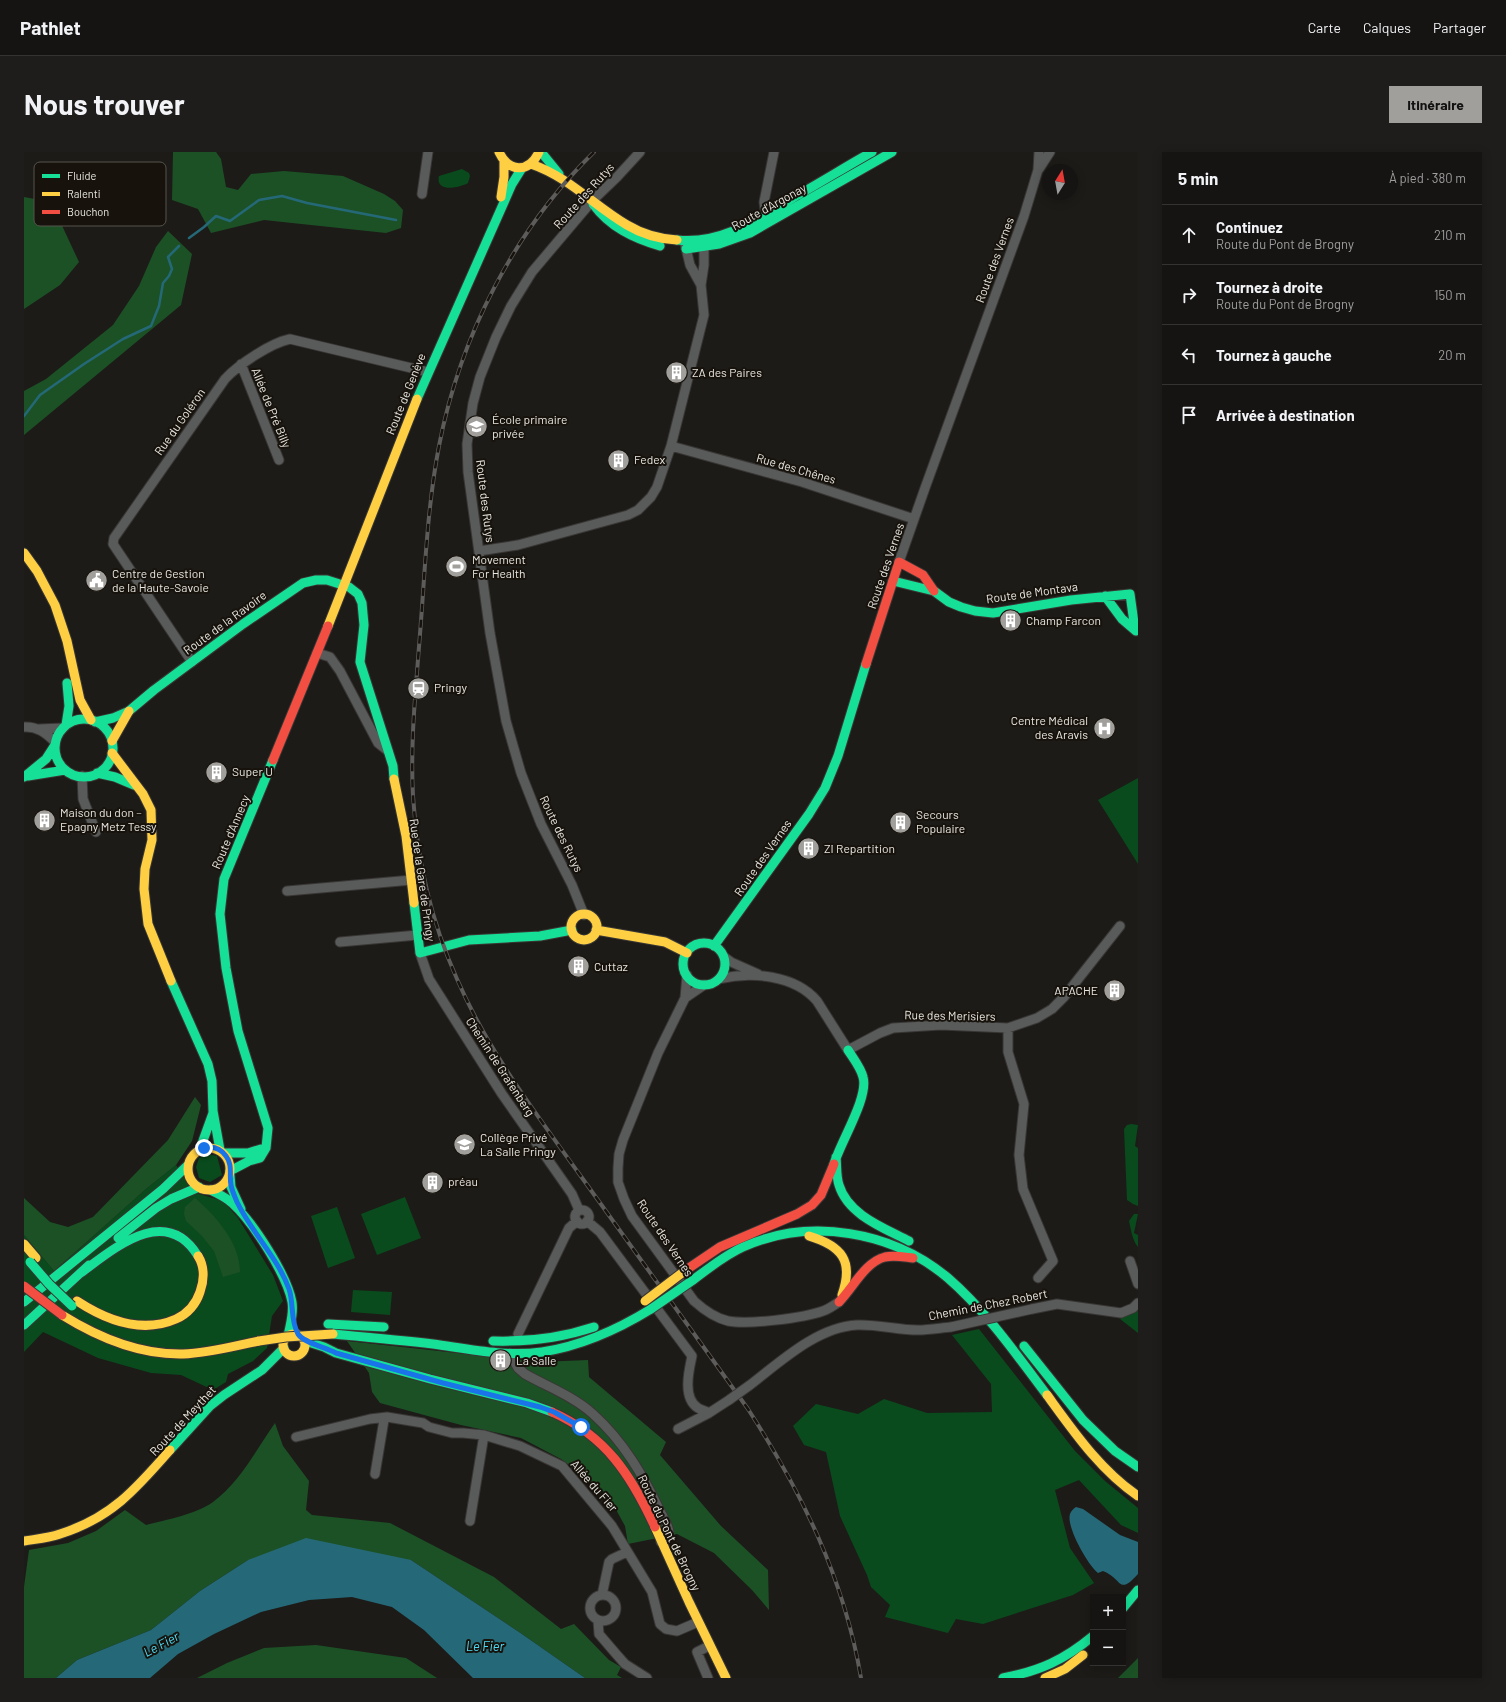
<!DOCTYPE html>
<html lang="fr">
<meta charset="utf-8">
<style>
:root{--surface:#161412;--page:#1f1d1b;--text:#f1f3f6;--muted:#9e9e9f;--line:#353332;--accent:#a19f9b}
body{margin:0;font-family:Barlow,sans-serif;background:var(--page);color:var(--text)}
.controls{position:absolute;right:12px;bottom:12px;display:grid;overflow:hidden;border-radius:0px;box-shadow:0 2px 10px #0003}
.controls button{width:36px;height:36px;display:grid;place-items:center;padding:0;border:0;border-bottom:1px solid var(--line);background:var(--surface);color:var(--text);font:20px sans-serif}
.compass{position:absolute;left:1018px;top:12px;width:36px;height:36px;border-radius:50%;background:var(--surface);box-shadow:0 2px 10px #0003;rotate:11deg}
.stop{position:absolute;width:12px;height:12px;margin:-9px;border:3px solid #1a73e8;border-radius:50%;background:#fff}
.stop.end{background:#1a73e8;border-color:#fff;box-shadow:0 1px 4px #0008}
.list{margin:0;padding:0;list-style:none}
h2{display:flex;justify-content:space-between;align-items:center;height:52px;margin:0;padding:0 16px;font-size:17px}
h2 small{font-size:13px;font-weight:400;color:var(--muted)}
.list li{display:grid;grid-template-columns:26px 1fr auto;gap:12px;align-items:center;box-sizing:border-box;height:60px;padding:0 16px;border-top:1px solid var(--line)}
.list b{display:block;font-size:15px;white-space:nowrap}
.list p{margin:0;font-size:13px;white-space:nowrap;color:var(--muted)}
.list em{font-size:13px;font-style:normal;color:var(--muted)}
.icon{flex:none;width:22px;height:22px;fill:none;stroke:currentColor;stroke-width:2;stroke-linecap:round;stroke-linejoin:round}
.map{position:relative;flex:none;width:1114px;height:1526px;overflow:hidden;border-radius:0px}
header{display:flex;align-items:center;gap:24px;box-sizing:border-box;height:56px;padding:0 20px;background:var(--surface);border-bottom:1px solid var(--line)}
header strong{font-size:19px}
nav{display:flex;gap:22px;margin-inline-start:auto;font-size:14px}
.intro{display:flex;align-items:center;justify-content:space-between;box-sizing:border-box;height:96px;padding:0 24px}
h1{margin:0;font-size:28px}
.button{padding:10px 18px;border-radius:0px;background:var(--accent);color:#111;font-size:14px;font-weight:700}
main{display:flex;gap:24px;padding:0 24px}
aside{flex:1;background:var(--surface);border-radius:0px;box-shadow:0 2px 10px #0003}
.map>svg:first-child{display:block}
.green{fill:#094b1c}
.forest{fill:#1c5126}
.water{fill:#256978}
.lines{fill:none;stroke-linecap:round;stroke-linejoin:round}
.stream{stroke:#256978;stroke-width:2.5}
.street-casing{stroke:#393735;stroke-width:11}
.fast-casing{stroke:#393735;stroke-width:11}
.slow-casing{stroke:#393735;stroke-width:11}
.jam-casing{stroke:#393735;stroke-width:11}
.street{stroke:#595b5a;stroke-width:9}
.fast{stroke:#16e098;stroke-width:9}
.slow{stroke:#ffcf43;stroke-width:9}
.jam{stroke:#f24e42;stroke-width:9}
.rail-casing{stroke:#5d5c5b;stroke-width:4}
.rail{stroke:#17130c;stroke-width:2.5;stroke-dasharray:8;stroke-linecap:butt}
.street-bridge-casing{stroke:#393735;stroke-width:11;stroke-linecap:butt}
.fast-bridge-casing{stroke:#393735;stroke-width:11;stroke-linecap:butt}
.slow-bridge-casing{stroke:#393735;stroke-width:11;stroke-linecap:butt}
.jam-bridge-casing{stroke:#393735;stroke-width:11;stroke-linecap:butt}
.street-bridge{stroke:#595b5a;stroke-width:9}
.fast-bridge{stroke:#16e098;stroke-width:9}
.slow-bridge{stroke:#ffcf43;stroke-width:9}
.jam-bridge{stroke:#f24e42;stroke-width:9}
.route{stroke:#1a73e8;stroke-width:5}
.labels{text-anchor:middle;stroke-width:4;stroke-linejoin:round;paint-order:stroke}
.street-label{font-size:12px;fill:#e8e6e1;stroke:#17130c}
.poi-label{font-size:12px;fill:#e8e6e1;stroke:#17130c;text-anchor:start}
.water-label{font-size:13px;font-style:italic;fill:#4ddcf8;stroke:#17130c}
.key{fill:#17130c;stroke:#56524c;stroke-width:1}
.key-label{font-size:11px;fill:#e8e6e1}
</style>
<header>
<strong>Pathlet</strong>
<nav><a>Carte</a><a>Calques</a><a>Partager</a></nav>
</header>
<div class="intro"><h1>Nous trouver</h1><a class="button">Itinéraire</a></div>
<main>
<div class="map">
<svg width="1114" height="1526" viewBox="0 0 1114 1526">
<rect width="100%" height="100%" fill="#1d1b18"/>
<path class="green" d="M438,17L445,21L446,24L444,31C435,36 411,41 415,24Z
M1114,626V712L1074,648Z
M1107,972L1114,973L1111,994L1114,996V1054L1109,1052L1103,1048L1100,977L1103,973Z
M184,1002L193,1004L198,1023L186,1030L175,1026L172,1015L175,1006Z
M152,1013L172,1041L199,1049L214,1066L249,1123L259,1149L248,1164L243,1196L229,1209L204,1222L202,1230L189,1238L157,1223L127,1221L74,1206L19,1180L0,1200V1083L30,1119L122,1037Z
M381,1045L397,1086L353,1103L337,1062Z
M313,1055L331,1106L304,1116L287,1064Z
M1110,1062H1114L1110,1081L1114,1083V1095C1108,1088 1107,1077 1105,1069Z
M329,1138L368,1140L366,1163L327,1160Z
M1114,1152V1181L1096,1167Z
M955,1177L1051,1299L1081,1329L1114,1356V1381L1097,1373L1055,1328L1031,1338L1046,1396L1070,1431L1049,1443L959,1472L932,1467L924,1481L861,1465L866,1453L847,1435L843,1423L816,1364L802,1300L780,1293L769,1274L792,1252L834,1262L860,1247L903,1261L968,1260L967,1232L928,1183Z"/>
<path class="forest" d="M149,0H192L197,7L202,35L214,38L227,22L260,19L319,24L360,42L371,49L379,58L377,76L362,81L240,68L187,81L174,57L148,48Z
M0,45L27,50L55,110L36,133L0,157Z
M144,79L168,102L157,153L0,283V239L22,227L89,173L115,134L132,95Z
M171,945L177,953L168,989L152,1013L122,1037L30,1119L0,1083V1046L26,1070L44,1075L69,1065L144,988Z
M171,1046C192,1064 216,1091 216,1120L199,1125L190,1099L178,1084L162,1069L160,1062L161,1055Z
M323,1189L516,1210L564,1208L565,1225L642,1290L636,1303L697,1374L744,1418L745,1458L728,1438L690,1401L653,1382L604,1392L601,1374L584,1343L537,1307L497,1286L437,1273L356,1251L348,1240L345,1221Z
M251,1271L259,1294L285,1329L282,1358L288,1363L366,1371L470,1425L537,1477L550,1472L585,1508L597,1515L593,1523L598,1526H561L495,1480L387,1408H224L176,1439L127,1478L53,1508L32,1526H0V1435L5,1398L44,1391L72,1379L101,1358L122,1373C142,1368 172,1362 189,1350C216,1330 232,1298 251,1271Z
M292,1493L382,1506L413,1526H173L203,1511L240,1496Z
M1114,1506V1526H1094Z"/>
<path class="water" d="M1052,1355L1059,1357L1096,1383L1114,1390V1422C1094,1444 1099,1427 1079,1419L1074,1421C1064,1413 1042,1375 1046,1362C1047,1359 1049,1357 1052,1355Z
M282,1386L387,1408L495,1480L561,1526H449L400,1478L368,1455L328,1445L285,1448L237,1460L190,1482L154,1502L126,1526H32L53,1508L127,1478L176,1439L224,1408Z"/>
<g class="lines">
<path class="stream" d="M165,86L180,75L192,64L206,69L235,48L258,44L283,51L372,68
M0,264L16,243L60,212L99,187L127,174L135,154L139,131L145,124L148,117L144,105L155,94"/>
<defs>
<path id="street" d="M1015,17L1026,0
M398,42L404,0
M746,66L741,59L740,50L750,0
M661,92L666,113L677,133
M217,212L255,308
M647,294L778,330L890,367
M455,399L494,393L604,363L614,358L627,345L633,335L647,294L680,163L677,133L680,113V90
M875,410L901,336L1000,64L1014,18L1015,0
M293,501L306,505L316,519L354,591L364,599
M168,510L89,392L90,386L201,227C215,212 247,191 266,187L404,220
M0,575C13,574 22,581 31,590
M15,577L39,576
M58,624L59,647L72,680
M263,739L388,728
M560,763L548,733L517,672L497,621L482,569L466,481L444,320L443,292L449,251L456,225L472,185L487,154L508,120L568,49L593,25L616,0
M316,790L394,783
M396,801L405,827L478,942L548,1042L555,1058
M700,805L707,810L734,822
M663,823L661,846L634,901L599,988L595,1002L594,1016V1030L600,1047L608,1064L670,1149C680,1158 691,1166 704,1169C725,1173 779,1166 799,1159C805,1157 810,1153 815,1150
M695,827C727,819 771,823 793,849L824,898L856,881L869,876L917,873L984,876L1013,866L1028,857L1040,845L1096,774
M661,846L680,833
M984,876V900L1000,952L995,1003L999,1037L1029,1109L1014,1126
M551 1065a7 7 0 1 1 14 0a7 7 0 1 1-14 0Z
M563,1069L576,1080L668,1204C665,1218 658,1246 674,1256C677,1258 682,1259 685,1261
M1106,1109L1114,1132
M1008,1157L1033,1152L1097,1161L1109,1156L1114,1151
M494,1182L545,1076L553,1069
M489,1207L494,1216L501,1222C524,1235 549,1244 569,1262C599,1289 619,1323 636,1359C639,1365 645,1374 645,1381C644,1386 641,1388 637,1390
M726,1233C756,1210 793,1175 833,1173C853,1172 874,1178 894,1178C905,1178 916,1176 927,1175
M654,1277L685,1261L705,1248
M272,1285L346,1267L363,1265
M351,1322L360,1268L363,1265L399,1271L405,1275L428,1281H439L460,1283
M446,1369L460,1283L496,1294L538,1314L588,1374L628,1440L636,1472L642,1477L653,1479L674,1470
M566 1456a13 13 0 1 1 26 0a13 13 0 1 1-26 0Z
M578,1443L585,1410L588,1407L603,1400
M574,1469L575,1482L593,1503L601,1512L623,1526
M684,1526L673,1500L685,1494"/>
<path id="fast" d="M517,0L535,22
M569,52C586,75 609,86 636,94
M653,88C699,93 737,65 774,43C799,29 823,14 848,0
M662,97L695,92L726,81L868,0
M393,247L488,32L498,16
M869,429L910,439L925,450L937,455L951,459L969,461L1047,448L1106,442L1111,478
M1081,444L1098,467L1112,479
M31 596a29 29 0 1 1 58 0a29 29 0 1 1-58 0Z
M71,570L89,566L105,559L130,538L219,472L279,431L292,428H303L325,435L334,442L338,451L340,473L336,510L369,614L370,627
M42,573L45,554L43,531
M73,621L91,625L110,633
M4,624L41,618
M0,625L22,607L31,593
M390,751L396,801L445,788L516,784L548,778
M659 812a21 21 0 1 1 42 0a21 21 0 1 1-42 0Z
M690,794L785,662L801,636L814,604L842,512
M147,829L184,912L188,929L189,959L196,998
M176,997L189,961
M200,1001H224L237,997
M812,1005C813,1014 812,1024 815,1033C824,1063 860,1076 885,1089
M810,1012C817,989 845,945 839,925C837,916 829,906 824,898
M206,1019L225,1009L236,1006L242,996L244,976L214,879L202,816L196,762L200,727L249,608
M206,1023L207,1035L217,1057
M187,1038C194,1042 202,1045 208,1051C229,1070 263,1123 268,1150C270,1162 266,1173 264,1184
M94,1086L132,1056L147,1047L175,1035
M58,1120C92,1095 142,1052 174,1104
M669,1128C685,1116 701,1103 719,1095C786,1065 868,1079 924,1126C962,1159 992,1202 1023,1243
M0,1150L139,1037L164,1013
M304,1172L360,1175
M0,1173L65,1113
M309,1182C342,1185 376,1188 409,1192C445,1197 481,1205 518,1200C557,1194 593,1178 627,1157
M281,1189L300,1195L312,1201L406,1227L503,1251L528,1260
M469,1189C504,1190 537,1186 570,1175
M1000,1194L1059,1268L1091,1299L1114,1315
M146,1298L186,1254L200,1243L238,1218L260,1196
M1099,1456L1114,1438
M979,1526C1016,1519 1040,1508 1069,1484"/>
<path id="slow" d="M475,0C485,21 505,21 515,0
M507,12C545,25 569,53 603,73C618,82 636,87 653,88
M477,45L480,25V10
M0,401L13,419L31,453L43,489L56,548L67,568
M304,474L393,247
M88,589L105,559
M88,601L119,642L127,658L128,688L121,717L120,737L124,772L147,829
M370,627L382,684L390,751
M547 775a13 13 0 1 1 26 0a13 13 0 1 1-26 0Z
M572,778L641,790L663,801
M164 1017a21 21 0 1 1 42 0a21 21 0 1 1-42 0Z
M785,1084C818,1094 830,1109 818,1143
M0,1092L12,1106
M53,1149C82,1168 118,1182 152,1167C163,1162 172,1152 176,1140C180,1129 181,1115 174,1104
M38,1163C75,1186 115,1203 159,1202C185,1201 210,1194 235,1189
M259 1193a11 11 0 1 1 22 0a11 11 0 1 1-22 0Z
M1023,1243C1050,1280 1076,1318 1114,1344
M631,1375L665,1450L702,1526
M0,1389C12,1387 25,1386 36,1382C87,1366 112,1337 146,1298
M1021,1526L1041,1517L1059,1503"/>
<path id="jam" d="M842,512L875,410L899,423L910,439
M249,608L304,474
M662,1118L696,1095L773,1062L788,1053L797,1043L810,1012
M815,1150C829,1136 841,1110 861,1105C870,1103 880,1105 889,1106
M528,1260C582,1284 607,1323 631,1375"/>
</defs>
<use href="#street" class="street-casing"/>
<use href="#fast" class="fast-casing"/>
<use href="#slow" class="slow-casing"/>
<use href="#jam" class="jam-casing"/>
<use href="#street" class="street"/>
<use href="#fast" class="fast"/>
<use href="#slow" class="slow"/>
<use href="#jam" class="jam"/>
<defs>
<path id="rail" d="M570,0C490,78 436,185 415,294C403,356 401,420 396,482C392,536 386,590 389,644C393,707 407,769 433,827C464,899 511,960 556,1023C612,1101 668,1179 724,1257C778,1341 820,1426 837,1526"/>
</defs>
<use href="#rail" class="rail-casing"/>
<use href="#rail" class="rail"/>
<defs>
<path id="street-bridge" d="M927,1175L1008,1157
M705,1248L726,1233"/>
<path id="fast-bridge" d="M6,1110L25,1132L48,1154
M627,1157L669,1128"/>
<path id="slow-bridge" d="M621,1149L662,1118
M235,1189L262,1185L309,1182"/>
<path id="jam-bridge" d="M0,1134L38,1163"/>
</defs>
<use href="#street-bridge" class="street-bridge-casing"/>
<use href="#fast-bridge" class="fast-bridge-casing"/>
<use href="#slow-bridge" class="slow-bridge-casing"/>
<use href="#jam-bridge" class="jam-bridge-casing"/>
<use href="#street-bridge" class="street-bridge"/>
<use href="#fast-bridge" class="fast-bridge"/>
<use href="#slow-bridge" class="slow-bridge"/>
<use href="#jam-bridge" class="jam-bridge"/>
</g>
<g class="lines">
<path class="route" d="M180,996C189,994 197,997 202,1004C209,1013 205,1023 207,1033C208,1039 211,1045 213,1050C228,1081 254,1106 265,1137C270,1151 266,1168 274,1182C280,1191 301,1195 312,1201L419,1231L516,1255L530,1260L557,1275"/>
</g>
<defs>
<symbol id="building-disc" viewBox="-11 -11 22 22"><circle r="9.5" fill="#a19f9b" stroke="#17130c"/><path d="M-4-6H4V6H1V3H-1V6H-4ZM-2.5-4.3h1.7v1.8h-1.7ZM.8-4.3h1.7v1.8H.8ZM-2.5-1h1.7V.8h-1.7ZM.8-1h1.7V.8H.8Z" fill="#fff"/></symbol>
<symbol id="school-disc" viewBox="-11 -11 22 22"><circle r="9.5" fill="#a19f9b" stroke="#17130c"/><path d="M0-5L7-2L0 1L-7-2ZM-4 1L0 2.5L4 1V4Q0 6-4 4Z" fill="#fff"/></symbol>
<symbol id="stadium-disc" viewBox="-11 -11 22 22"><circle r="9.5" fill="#a19f9b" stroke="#17130c"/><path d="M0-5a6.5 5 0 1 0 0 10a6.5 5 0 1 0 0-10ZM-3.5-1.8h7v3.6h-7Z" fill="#fff"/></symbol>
<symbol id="civic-disc" viewBox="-11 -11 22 22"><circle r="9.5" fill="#a19f9b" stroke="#17130c"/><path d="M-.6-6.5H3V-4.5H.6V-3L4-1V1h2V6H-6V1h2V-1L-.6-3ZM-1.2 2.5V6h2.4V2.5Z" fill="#fff"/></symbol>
<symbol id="station-disc" viewBox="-11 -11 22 22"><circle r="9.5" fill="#a19f9b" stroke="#17130c"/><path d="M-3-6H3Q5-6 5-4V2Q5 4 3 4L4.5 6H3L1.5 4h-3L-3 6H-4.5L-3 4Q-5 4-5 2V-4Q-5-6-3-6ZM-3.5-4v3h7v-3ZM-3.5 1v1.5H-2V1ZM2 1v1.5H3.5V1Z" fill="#fff"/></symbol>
<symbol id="hospital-disc" viewBox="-11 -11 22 22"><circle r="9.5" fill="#a19f9b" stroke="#17130c"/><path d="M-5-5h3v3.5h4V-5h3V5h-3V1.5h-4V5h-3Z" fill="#fff"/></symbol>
</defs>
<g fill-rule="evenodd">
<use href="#building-disc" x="640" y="208" width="25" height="25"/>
<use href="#school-disc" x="440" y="262" width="25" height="25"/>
<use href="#building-disc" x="582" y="296" width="25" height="25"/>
<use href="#stadium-disc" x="420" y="402" width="25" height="25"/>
<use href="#civic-disc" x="60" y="416" width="25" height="25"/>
<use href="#building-disc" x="974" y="456" width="25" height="25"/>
<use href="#station-disc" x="382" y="524" width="25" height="25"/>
<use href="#hospital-disc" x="1068" y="564" width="25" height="25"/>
<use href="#building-disc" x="180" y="608" width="25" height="25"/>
<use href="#building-disc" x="8" y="656" width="25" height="25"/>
<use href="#building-disc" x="864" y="658" width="25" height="25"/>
<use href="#building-disc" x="772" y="684" width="25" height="25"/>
<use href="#building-disc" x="542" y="802" width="25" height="25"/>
<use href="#building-disc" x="1078" y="826" width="25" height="25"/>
<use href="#school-disc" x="428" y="980" width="25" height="25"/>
<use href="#building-disc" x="396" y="1018" width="25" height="25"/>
<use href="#building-disc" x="464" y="1196" width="25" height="25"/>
</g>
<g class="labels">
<g class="street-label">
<text transform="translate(560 44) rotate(-48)" y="4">Route des Rutys</text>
<text transform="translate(745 55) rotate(-29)" y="4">Route d'Argonay</text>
<text transform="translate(971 108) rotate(-70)" y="4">Route des Vernes</text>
<text transform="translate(382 242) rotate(-68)" y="4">Route de Genève</text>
<text transform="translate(247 256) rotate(68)" y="4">Allée de Pré Billy</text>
<text transform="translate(156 270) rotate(-55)" y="4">Rue du Goléron</text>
<text transform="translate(772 317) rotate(16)" y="4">Rue des Chênes</text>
<text transform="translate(461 349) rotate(83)" y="4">Route des Rutys</text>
<text transform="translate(862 414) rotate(-71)" y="4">Route des Vernes</text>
<text transform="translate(1008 441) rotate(-8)" y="4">Route de Montava</text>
<text transform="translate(201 471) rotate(-36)" y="4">Route de la Ravoire</text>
<text transform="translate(207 680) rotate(-67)" y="4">Route d'Annecy</text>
<text transform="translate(537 682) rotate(64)" y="4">Route des Rutys</text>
<text transform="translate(739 706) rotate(-55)" y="4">Route des Vernes</text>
<text transform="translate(398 728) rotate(82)" y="4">Rue de la Gare de Pringy</text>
<text transform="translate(926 864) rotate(1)" y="4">Rue des Merisiers</text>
<text transform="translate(476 915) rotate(57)" y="4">Chemin de Grafenberg</text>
<text transform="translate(641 1086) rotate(56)" y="4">Route des Vernes</text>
<text transform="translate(964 1153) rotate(-11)" y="4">Chemin de Chez Robert</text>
<text transform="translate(159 1269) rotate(-47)" y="4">Route de Meythet</text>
<text transform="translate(570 1334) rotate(49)" y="4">Allée du Fier</text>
<text transform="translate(645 1381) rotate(64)" y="4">Route du Pont de Brogny</text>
</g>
<g class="poi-label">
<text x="668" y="225">ZA des Paires</text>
<text x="468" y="272">École primaire<tspan x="468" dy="14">privée</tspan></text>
<text x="610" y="312">Fedex</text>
<text x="448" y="412">Movement<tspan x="448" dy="14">For Health</tspan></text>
<text x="88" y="426">Centre de Gestion<tspan x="88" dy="14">de la Haute-Savoie</tspan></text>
<text x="1002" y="473">Champ Farcon</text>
<text x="410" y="540">Pringy</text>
<text x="1064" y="573" text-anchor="end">Centre Médical<tspan x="1064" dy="14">des Aravis</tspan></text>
<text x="208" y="624">Super U</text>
<text x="36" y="665">Maison du don –<tspan x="36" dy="14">Epagny Metz Tessy</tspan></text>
<text x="892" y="667">Secours<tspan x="892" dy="14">Populaire</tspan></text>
<text x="800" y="701">ZI Repartition</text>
<text x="570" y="819">Cuttaz</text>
<text x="1074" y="843" text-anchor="end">APACHE</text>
<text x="456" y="990">Collège Privé<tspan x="456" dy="14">La Salle Pringy</tspan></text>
<text x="424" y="1034">préau</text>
<text x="492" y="1213">La Salle</text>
</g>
<g class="water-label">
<text transform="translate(137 1492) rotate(-28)" y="5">Le Fier</text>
<text x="461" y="1499">Le Fier</text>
</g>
</g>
<rect x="10" y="10" width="132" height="64" rx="6" class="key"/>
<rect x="18" y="22" width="18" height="4" fill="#16e098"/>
<rect x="18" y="40" width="18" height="4" fill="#ffcf43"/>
<rect x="18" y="58" width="18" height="4" fill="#f24e42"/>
<g class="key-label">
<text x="43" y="28">Fluide</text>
<text x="43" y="46">Ralenti</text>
<text x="43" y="64">Bouchon</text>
</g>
</svg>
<div class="controls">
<button>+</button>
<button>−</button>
</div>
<svg class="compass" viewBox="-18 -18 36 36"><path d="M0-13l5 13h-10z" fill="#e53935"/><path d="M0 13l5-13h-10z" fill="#9e9e9f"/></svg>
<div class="stop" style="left:557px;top:1275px"></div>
<div class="stop end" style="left:180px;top:996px"></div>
</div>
<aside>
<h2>5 min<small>À pied · 380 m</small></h2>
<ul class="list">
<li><svg class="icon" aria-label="ahead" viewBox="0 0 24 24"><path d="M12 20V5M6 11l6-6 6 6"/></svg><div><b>Continuez</b><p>Route du Pont de Brogny</p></div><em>210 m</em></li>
<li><svg class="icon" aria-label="right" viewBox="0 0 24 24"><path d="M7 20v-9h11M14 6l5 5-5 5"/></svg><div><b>Tournez à droite</b><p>Route du Pont de Brogny</p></div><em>150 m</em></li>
<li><svg class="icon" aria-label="left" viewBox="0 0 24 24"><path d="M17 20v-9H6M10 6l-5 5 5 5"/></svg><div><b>Tournez à gauche</b></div><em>20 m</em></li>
<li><svg class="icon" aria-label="arrive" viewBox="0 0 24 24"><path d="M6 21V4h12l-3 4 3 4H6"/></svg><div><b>Arrivée à destination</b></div></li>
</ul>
</aside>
</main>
